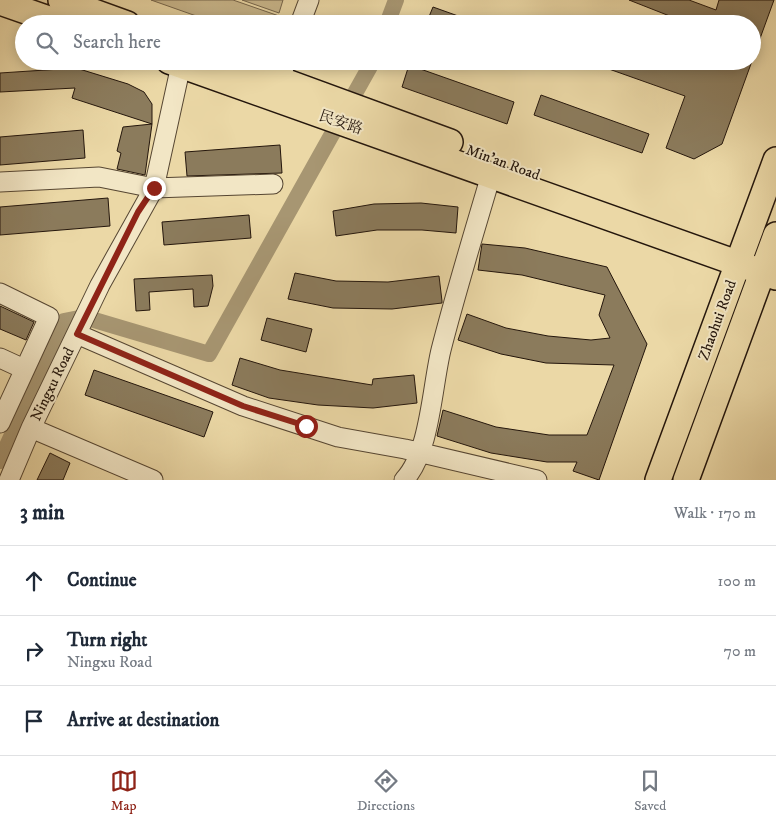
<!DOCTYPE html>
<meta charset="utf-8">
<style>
:root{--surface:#fff;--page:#f2f2f3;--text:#1f2937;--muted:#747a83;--line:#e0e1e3;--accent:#8f2418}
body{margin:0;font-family:"IM FELL DW Pica","Noto Serif SC",serif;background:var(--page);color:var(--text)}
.stop{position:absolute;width:15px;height:15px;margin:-11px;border:4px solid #8f2418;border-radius:50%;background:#fff}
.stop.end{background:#8f2418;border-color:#fff;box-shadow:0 1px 5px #0008}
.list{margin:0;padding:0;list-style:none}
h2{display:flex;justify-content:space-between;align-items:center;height:65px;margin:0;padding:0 20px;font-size:21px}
h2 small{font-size:16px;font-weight:400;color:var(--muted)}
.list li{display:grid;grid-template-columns:32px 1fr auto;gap:15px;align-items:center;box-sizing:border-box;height:70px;padding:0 20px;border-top:1px solid var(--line)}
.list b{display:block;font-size:19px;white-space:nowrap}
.list p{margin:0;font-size:16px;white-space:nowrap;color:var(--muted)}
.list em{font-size:16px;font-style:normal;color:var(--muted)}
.icon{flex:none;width:28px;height:28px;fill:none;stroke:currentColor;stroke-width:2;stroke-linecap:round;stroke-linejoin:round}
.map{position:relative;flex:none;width:776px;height:480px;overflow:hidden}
.search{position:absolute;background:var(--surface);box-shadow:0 2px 12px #0003;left:15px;right:15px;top:15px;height:55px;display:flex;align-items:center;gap:12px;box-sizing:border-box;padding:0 18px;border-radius:28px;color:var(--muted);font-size:19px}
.sheet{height:275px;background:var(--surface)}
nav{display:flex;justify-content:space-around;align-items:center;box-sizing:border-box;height:70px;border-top:1px solid var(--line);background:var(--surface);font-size:14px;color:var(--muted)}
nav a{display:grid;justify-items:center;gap:2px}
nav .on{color:var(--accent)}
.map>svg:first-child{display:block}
.green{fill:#c9b78c;stroke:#76664c}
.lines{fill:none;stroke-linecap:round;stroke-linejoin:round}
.canal{stroke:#a79672;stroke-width:16}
.building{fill:#8b7b5c;stroke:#24160c}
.minor-casing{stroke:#564632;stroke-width:21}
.major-casing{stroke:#24160c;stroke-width:28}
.minor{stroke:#f2e6c5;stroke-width:19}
.major{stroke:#ebd8a6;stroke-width:25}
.route{stroke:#8f2418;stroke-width:6}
.labels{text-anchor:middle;stroke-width:4;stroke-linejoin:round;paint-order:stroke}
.street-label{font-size:15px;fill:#24160c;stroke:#f2e6c5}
</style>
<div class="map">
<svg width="776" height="480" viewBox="0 0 776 480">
<rect width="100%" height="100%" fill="#ebd8a6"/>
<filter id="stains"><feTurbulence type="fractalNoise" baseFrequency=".004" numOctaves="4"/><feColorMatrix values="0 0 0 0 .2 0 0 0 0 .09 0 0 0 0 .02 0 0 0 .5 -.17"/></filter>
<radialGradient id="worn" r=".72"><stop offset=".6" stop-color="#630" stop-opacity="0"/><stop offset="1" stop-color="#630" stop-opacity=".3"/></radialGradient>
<path class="green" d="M151,0H233L282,17L280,24H219Z
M242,0H283L279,13Z"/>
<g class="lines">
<path class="canal" d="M387,24L396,0
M0,461L64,321L84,317L209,354L373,61"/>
</g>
<path class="building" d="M629,0H689L716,10L719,0H774L754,55L752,24H690Z
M433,7L475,22V24H426Z
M592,61H752L722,144L694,159L666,148L685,96L592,63Z
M409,65L514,102L507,124L402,87Z
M76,68L128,84L144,92L152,104V124L72,98L75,88L0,92V73Z
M541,95L649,134L642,153L534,115Z
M152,124L145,175L117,169L121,153L117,151L123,127Z
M83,130L85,158L0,165V137Z
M280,145L282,173L187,176L185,152Z
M108,198L110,226L0,235V207Z
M421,203L458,207L456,233L422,230H377L336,236L333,211L374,204Z
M249,215L251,238L164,245L162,222Z
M482,244L525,248L607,267L647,344L599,480L573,471L577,462H547L491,453L437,436L443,410L496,427L549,435H587L614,365L546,363L501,354L458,340L467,314L506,328L548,336L591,340L610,338L599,315L605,295L522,275L478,270Z
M295,273L336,281L388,282L439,276L442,301V303L392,309L333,308L288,299Z
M212,275L213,286L208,306L194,307L193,289L149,292L150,310L136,311L134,279Z
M0,306L34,322L26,340L0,329Z
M267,318L312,329L306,352L261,340Z
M240,358L280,370L372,385L373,379L414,375L417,403L373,408L318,405L269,398L232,385Z
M94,370L213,412L204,437L85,395Z
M50,453L70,463L63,480H37Z"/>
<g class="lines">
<defs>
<path id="minor" d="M300,24L309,0
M280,80L286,61
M0,182L99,177L154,188L273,184
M0,293L49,317L0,423
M77,334L243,406L338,437L405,449L537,480
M0,358L24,369
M31,428L153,480
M9,480L31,428L100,285L154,188L181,65
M404,480C430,453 432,387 441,350C456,291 474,233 491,175"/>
<path id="major" d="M61,0L127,24
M0,2L63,24
M169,61L776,277
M229,61L450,142
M658,480L776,160
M686,480L776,235"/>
</defs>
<use href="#minor" class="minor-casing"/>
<use href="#major" class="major-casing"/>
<use href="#minor" class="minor"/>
<use href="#major" class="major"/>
</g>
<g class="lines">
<path class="route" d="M154,188L138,212L77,334L243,406L306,426"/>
</g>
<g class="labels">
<g class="street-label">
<text transform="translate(341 122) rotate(19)" y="5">民安路</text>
<text transform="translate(503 162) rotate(20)" y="5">Min'an Road</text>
<text transform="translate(717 320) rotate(-70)" y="5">Zhaohui Road</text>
<text transform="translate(52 384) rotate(-64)" y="5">Ningxu Road</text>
</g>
</g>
<rect width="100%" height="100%" filter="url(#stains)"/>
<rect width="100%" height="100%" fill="url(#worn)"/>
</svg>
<div class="stop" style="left:306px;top:426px"></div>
<div class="stop end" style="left:154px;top:188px"></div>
<div class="search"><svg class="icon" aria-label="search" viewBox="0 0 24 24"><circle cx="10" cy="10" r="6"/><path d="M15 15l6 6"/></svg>Search here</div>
</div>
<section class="sheet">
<h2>3 min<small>Walk · 170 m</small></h2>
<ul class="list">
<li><svg class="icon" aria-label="ahead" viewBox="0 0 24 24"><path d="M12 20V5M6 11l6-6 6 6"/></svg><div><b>Continue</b></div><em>100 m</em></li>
<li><svg class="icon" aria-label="right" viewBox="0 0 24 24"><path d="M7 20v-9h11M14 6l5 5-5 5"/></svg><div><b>Turn right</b><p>Ningxu Road</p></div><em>70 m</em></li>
<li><svg class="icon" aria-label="arrive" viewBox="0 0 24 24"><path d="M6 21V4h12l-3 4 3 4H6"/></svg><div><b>Arrive at destination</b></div></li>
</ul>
</section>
<nav>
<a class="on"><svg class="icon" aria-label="map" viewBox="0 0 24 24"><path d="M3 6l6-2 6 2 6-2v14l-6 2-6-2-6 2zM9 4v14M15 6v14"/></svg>Map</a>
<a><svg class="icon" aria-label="directions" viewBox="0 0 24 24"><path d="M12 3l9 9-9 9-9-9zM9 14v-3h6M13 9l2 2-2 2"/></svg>Directions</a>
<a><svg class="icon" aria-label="saved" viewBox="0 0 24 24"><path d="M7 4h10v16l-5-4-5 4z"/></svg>Saved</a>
</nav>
